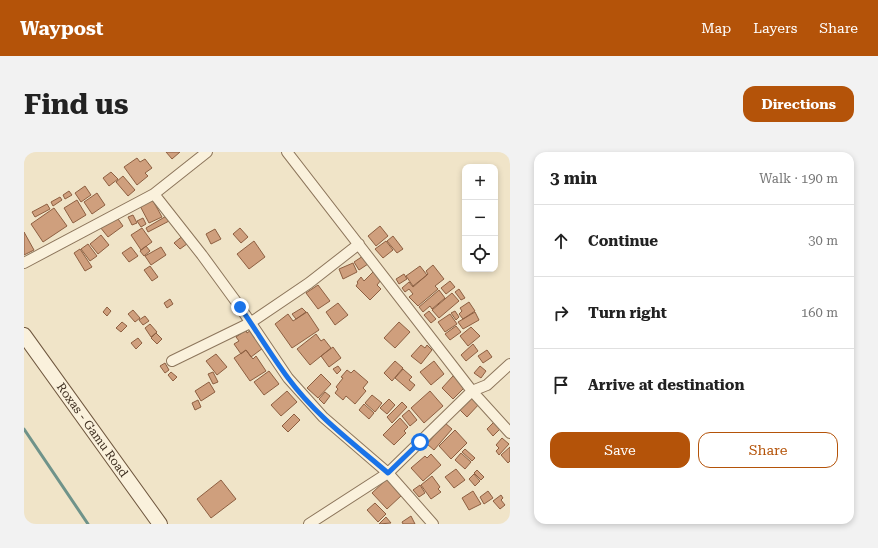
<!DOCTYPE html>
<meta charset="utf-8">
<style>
:root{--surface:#fff;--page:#f2f2f2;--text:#222;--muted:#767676;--line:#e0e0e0;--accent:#b45309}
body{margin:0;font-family:"Roboto Serif",serif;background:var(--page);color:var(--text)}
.controls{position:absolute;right:12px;top:12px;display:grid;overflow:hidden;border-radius:8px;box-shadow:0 2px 6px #0003}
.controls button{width:36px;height:36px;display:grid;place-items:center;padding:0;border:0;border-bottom:1px solid var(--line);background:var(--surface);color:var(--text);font:20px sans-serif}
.stop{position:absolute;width:12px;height:12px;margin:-9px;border:3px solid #1a73e8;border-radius:50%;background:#fff}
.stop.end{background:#1a73e8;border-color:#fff;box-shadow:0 1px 4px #0008}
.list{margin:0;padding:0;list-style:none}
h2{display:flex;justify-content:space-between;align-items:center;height:52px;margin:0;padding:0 16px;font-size:17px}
h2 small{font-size:13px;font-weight:400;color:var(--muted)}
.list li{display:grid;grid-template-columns:26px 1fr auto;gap:12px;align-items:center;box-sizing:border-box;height:72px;padding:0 16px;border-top:1px solid var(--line)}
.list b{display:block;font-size:15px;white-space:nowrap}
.list em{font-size:13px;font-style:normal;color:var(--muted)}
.actions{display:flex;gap:8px;padding:12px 16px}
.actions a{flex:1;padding:9px 0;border:1px solid var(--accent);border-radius:12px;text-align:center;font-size:14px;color:var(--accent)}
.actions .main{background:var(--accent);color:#fff}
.icon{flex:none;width:22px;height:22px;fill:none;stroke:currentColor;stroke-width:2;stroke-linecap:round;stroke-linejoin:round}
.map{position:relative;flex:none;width:486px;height:372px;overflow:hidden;border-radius:12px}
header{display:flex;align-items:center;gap:24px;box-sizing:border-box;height:56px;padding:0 20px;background:var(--accent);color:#fff}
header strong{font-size:19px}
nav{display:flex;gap:22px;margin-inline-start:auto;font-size:14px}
.intro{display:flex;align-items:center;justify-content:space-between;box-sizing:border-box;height:96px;padding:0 24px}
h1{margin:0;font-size:28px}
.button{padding:10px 18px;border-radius:12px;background:var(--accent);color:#fff;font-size:14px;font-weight:700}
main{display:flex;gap:24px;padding:0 24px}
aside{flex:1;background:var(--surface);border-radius:12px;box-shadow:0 2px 6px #0003}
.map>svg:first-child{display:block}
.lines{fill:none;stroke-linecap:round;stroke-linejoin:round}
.stream{stroke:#6f938a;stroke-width:3}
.building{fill:#cf9f7d;stroke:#8d5f41}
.street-casing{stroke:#8d765c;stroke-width:12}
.secondary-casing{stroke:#6f573f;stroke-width:16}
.street{stroke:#faf1dc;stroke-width:10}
.secondary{stroke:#faf1dc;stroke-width:14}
.route{stroke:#1a73e8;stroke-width:5}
.labels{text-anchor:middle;stroke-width:3;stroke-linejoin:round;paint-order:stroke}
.street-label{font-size:12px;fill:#3d2e20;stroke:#f7eed8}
</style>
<header>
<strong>Waypost</strong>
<nav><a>Map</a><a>Layers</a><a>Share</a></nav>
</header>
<div class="intro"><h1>Find us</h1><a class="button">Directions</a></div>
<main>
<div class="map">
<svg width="486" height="372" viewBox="0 0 486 372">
<rect width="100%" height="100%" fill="#f0e4c8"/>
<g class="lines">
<path class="stream" d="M0,277L64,372"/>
</g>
<path class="building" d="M142,0H156L148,7Z
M113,6L116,10L121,7L128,16L121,21L124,24L113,33L100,15Z
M87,20L94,27L85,34L79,26Z
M99,24L111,38L104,44L92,30Z
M61,34L67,43L57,50L51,41Z
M45,39L48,43L41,47L39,43Z
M73,41L81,53L68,62L60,50Z
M36,45L38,48L29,54L27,50Z
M127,45L138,65L125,71L115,52Z
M53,48L62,63L49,71L40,56Z
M23,52L26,57L11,65L8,60Z
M30,56L43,74L19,90L7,72Z
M109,63L113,71L108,73L104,65Z
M144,63L147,68L124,80L122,76Z
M92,64L99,74L84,85L76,75Z
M119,66L122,72L117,75L113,69Z
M356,74L364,84L352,94L344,84Z
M118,76L128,90L117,98L107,83Z
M216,76L224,85L217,91L209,82Z
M191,77L197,87L187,92L182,82Z
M0,80L10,98L0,103Z
M161,82L167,89L156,97L150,91Z
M77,83L85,93L74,102L66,92Z
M369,84L379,97L373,101L363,89Z
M230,89L241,105L225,117L213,102Z
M362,89L369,98L359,106L351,97Z
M64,92L73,104L66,109L57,97Z
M122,94L126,99L120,104L116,99Z
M107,95L114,104L105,110L98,101Z
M137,95L142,103L127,113L121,104Z
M56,97L68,115L61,119L50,101Z
M339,104L344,112L335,118L330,110Z
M329,111L333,120L319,127L315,117Z
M409,113L420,127L411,134L414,137L394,154L385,145L389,142L385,137L381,140L378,136L385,130L389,135L404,122L402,119Z
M126,114L134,125L128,129L120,118Z
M396,114L403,123L389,134L382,124Z
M349,120L357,128L353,133L357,137L346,148L332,134L334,131L333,130L337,125L340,129Z
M380,122L383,127L375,132L372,127Z
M426,129L431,135L422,142L417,136Z
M294,133L306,149L294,157L282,141Z
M435,137L441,146L437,148L431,140Z
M415,138L421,146L408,157L406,154L399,160L395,155Z
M428,141L435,149L415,166L408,158Z
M146,147L149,152L143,156L140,151Z
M445,150L451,159L439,167L435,162L438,159L436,156Z
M314,151L324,163L311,173L302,160Z
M83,155L87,159L83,164L79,160Z
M278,156L282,160L272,167L268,162Z
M109,158L116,166L111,170L104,162Z
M405,159L412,167L407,171L400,163Z
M431,159L435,165L432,168L427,161Z
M283,160L295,178L268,196L251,172L264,162L269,169Z
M451,160L455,168L439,177L434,170Z
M426,162L433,172L421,180L414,170Z
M121,164L125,169L119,173L115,168Z
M98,170L103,174L97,180L92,176Z
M375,170L386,180L371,196L360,186Z
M126,172L133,180L127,185L121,176Z
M432,174L437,180L426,188L421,182Z
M447,175L456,184L444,194L436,184Z
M222,178L223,181L227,178L239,196L227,205L222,198L217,202L210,192L215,189L212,185Z
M132,181L138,187L133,192L127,186Z
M292,182L297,189L300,187L307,196L286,213L273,197Z
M114,186L118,191L112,197L107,191Z
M449,192L454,199L442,209L437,203Z
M397,193L401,196L403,193L408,198L397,212L387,204Z
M309,195L317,206L305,215L297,204Z
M222,198L229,207L232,204L242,219L226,229L210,206Z
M463,198L468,205L459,211L454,204Z
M192,202L203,215L193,223L182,209Z
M371,209L379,216L368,229L360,221Z
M410,209L420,222L407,233L396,220Z
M141,211L145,218L141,221L136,214Z
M314,214L317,218L313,222L309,217Z
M456,214L462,219L457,226L450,221Z
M379,217L388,225L385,228L391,233L386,239L371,226Z
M323,218L327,221L330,218L344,230L339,236L342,239L331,252L322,244L319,248L311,241L314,237L312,235L319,226L317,225Z
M245,219L255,232L240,243L230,230Z
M147,220L153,225L149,229L144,223Z
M189,220L194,230L189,232L184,222Z
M297,222L307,232L294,246L283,236Z
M429,224L441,235L429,247L418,236Z
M185,230L191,240L177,249L171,239Z
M263,239L273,250L257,264L247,253Z
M406,239L419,254L400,271L387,256Z
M301,240L306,244L300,252L295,247Z
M348,243L358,251L351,260L341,251Z
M449,244L457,250L443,265L436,258Z
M365,247L371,253L363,262L356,256Z
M174,248L177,255L171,258L168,251Z
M378,250L383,255L368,271L363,265Z
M340,252L350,261L345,267L335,258Z
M385,258L393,268L386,274L378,264Z
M270,262L276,268L264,280L258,274Z
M376,266L384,275L380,279L382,281L370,293L359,283Z
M471,269L477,276L469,284L463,277Z
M421,271L428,277L410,298L403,292Z
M431,278L443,291L427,307L415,294Z
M478,286L485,292L475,303L472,299L475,296L472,293Z
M486,295V309L484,311L477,303Z
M441,297L451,306L448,309L438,300Z
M437,301L447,310L441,317L431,308Z
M407,302L417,313L399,329L387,316L401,304L403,306Z
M432,317L441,328L430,336L421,325Z
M453,318L460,325L457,328L450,321Z
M450,322L456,329L451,334L445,327Z
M408,324L416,335L414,337L417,340L407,347L397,333Z
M363,327L378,343L363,357L348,341Z
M197,328L212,347L187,366L173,347Z
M396,333L401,341L395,345L389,338Z
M449,339L457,352L445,358L438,346Z
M464,339L469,346L460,352L456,345Z
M477,343L479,346L477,348L481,353L476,357L469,349Z
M351,351L362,362L354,370L343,358Z
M387,364L391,372H379L378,370Z
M362,365L367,371L355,372Z"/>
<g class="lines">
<defs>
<path id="street" d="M263,0L448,239L486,281
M130,42L183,0
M0,111L130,42L178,103L216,155L264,226L299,265L364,321L409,372
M148,209L226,171L285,131L335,92
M285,372L364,321L448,239L463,233L486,212"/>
<g id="secondary">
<path id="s1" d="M0,183L136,372"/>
</g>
</defs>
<use href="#street" class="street-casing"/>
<use href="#secondary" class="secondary-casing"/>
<use href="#street" class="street"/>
<use href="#secondary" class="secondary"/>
</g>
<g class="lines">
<path class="route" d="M216,155C232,178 247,203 264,226C291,263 329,291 364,321L396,290"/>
</g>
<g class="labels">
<g class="street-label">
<text dy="4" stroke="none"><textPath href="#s1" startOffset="117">Roxas - Gamu Road</textPath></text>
</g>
</g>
</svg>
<div class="controls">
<button>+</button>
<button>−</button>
<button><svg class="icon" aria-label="locate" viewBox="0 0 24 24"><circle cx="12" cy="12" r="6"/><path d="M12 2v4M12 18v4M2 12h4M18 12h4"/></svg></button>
</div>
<div class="stop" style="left:396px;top:290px"></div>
<div class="stop end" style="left:216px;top:155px"></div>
</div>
<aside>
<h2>3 min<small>Walk · 190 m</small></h2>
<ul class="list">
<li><svg class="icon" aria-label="ahead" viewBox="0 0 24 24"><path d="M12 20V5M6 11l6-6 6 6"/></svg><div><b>Continue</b></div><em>30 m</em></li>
<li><svg class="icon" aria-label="right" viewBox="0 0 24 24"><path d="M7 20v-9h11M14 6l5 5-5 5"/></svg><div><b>Turn right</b></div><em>160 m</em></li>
<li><svg class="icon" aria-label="arrive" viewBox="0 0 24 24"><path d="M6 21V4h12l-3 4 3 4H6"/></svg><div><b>Arrive at destination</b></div></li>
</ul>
<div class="actions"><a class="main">Save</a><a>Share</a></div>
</aside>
</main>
